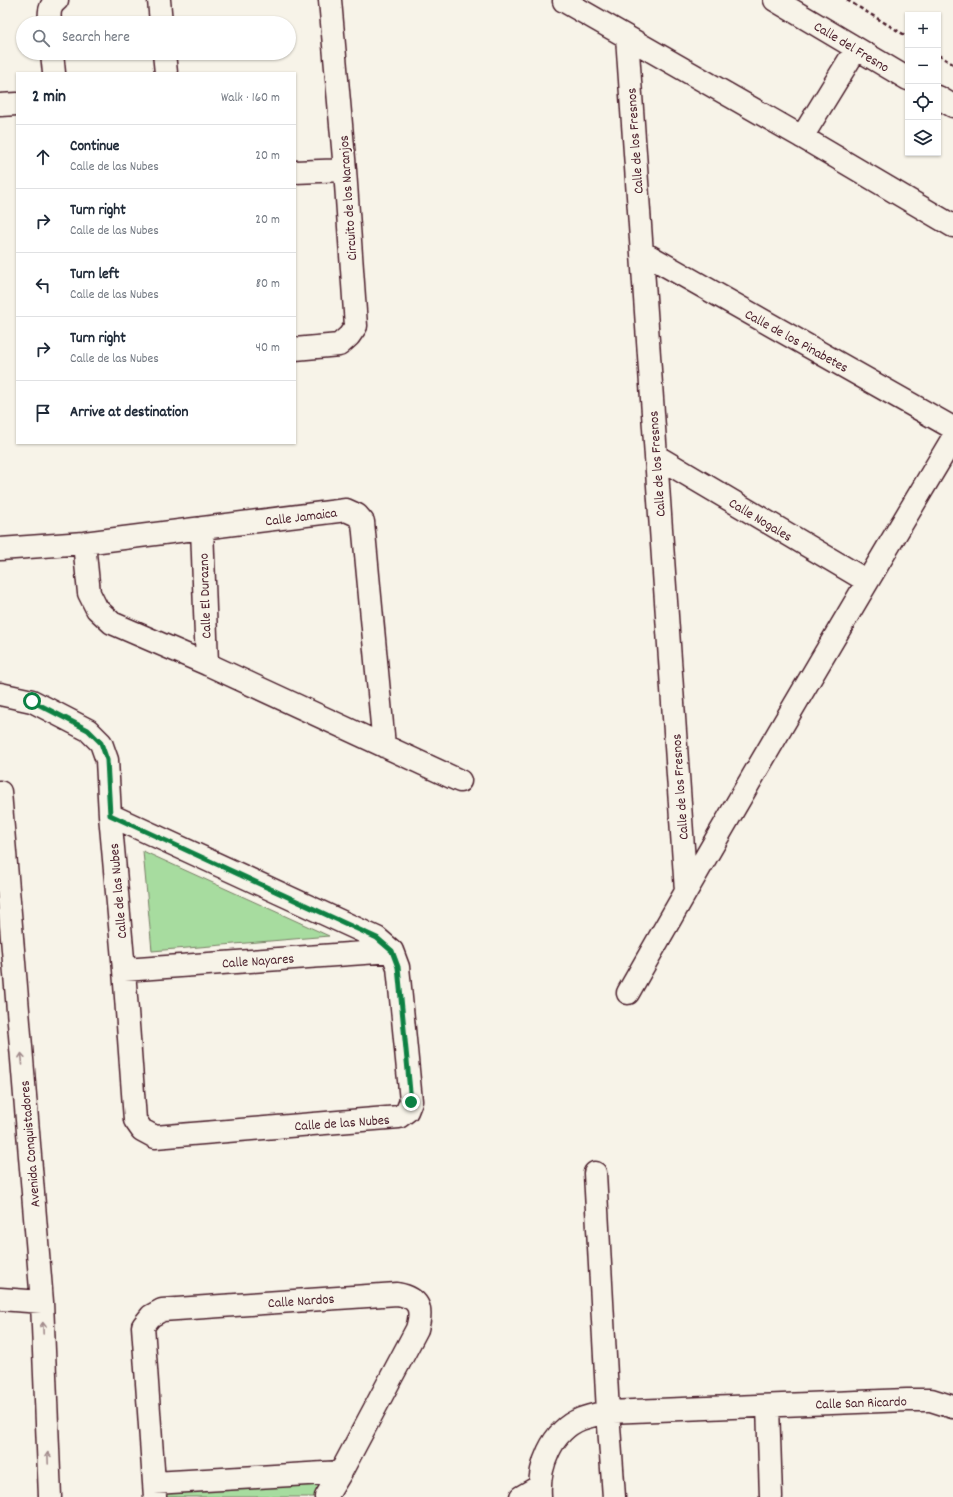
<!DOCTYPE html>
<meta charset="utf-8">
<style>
:root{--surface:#fff;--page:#f2f2f3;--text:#1f2937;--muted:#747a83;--line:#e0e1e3}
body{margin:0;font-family:Dekko,sans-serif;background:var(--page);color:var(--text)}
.controls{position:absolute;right:12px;top:12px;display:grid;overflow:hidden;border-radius:0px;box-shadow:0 1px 3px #0004}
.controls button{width:36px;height:36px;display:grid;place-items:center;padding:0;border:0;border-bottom:1px solid var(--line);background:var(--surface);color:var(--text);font:20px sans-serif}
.stop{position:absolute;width:12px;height:12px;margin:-9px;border:3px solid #0b8043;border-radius:50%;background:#fff}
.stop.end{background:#0b8043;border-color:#fff;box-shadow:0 1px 4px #0008}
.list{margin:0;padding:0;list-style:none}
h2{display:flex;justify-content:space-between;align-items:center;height:52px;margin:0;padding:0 16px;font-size:17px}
h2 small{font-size:13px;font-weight:400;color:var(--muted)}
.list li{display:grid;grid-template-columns:26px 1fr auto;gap:12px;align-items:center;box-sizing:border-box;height:64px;padding:0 16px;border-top:1px solid var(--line)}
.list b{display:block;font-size:15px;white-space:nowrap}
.list p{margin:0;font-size:13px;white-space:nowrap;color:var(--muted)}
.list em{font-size:13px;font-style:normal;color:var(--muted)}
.icon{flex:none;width:22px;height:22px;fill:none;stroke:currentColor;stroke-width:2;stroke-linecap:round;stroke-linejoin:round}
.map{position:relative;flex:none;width:953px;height:1497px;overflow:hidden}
.search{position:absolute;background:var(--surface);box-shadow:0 1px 3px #0004;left:16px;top:16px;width:280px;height:44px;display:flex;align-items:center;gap:10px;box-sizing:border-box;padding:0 14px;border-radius:22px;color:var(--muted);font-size:15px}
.panel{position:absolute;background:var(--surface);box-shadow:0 1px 3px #0004;left:16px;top:72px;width:280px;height:372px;border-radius:0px}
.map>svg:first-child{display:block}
.green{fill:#a7dc9f;stroke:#787e65}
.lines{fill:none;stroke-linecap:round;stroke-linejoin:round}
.street-casing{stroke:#4a1f2b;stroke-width:25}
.path{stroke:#4a1f2b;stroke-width:2.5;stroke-dasharray:4 3;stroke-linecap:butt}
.street{stroke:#f7f3e8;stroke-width:22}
.oneway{stroke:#a0898a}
.route{stroke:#0b8043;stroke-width:5}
.labels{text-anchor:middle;stroke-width:3;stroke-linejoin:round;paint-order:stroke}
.street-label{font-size:14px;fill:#4a1f2b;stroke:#f7f3e8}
</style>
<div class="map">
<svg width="953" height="1497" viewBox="0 0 953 1497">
<rect width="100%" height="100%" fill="#f7f3e8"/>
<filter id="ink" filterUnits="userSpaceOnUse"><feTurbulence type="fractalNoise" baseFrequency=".025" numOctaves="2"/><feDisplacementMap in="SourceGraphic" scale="8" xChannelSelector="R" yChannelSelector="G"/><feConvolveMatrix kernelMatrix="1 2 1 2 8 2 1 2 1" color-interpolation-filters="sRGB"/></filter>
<g filter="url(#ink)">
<path class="green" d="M143,851L329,936L152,951Z
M339,1473L324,1497H156L155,1484Z"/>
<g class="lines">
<defs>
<path id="street" d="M159,0L161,23
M775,0L908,79
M564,1L802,137L953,226
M50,23C49,13 49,6 57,0
M627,37L686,891
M52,53L54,73
M164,53L166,73
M938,97L953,106
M0,105L17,104
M802,137L856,49
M295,172L345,170
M642,252L953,428
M295,349L339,345L349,336L356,326L345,170L330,0
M656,456L867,581
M202,528L207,664
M84,543L89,593L97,609L112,623L207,664L460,781
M0,549L84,543L346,510L357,515L363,522L384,746
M0,694L32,701L88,730L101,743L107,760L110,815L124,970L135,1120L142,1130L155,1137L399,1117L407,1111L411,1101L398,967L392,951L377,938L110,815
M0,792L42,1302L50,1497
M124,970L392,951
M628,993C734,806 843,622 953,438
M595,1173L608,1412L614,1497
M0,1299L42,1302
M768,1406L771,1497
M154,1483L341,1472
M155,1497L143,1326L151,1316L162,1310L397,1294C419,1298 423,1308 417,1329L341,1472L326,1497
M521,1497L540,1486
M540,1497C538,1467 551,1431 581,1419C589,1416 599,1414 608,1412L907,1400H931L953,1407"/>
</defs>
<use href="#street" class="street-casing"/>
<path class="path" d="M847,0L908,37
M938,55L953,64"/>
<use href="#street" class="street"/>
</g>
<defs><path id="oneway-shaft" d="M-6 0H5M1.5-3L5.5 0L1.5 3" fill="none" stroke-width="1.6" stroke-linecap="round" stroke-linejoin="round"/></defs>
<g class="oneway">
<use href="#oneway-shaft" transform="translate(22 1059) rotate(-95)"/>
<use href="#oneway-shaft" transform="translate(43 1328) rotate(-92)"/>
<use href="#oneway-shaft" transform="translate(48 1458) rotate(-92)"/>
</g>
</g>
<g class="lines" filter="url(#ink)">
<path class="route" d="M32,701L88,730L101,743L107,760L110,815L377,938L392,951L398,967L411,1102"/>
</g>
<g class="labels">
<g class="street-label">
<text transform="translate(852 46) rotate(31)" y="5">Calle del Fresno</text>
<text transform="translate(634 141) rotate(-94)" y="5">Calle de los Fresnos</text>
<text transform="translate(347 198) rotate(-94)" y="5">Circuito de los Naranjos</text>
<text transform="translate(797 340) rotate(29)" y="5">Calle de los Pinabetes</text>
<text transform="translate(656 464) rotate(-94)" y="5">Calle de los Fresnos</text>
<text transform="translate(301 516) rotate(-7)" y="5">Calle Jamaica</text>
<text transform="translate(761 519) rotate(31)" y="5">Calle Nogales</text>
<text transform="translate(204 596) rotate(-92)" y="5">Calle El Durazno</text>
<text transform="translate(679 787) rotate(-94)" y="5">Calle de los Fresnos</text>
<text transform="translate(117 891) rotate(-95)" y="5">Calle de las Nubes</text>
<text transform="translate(258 960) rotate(-4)" y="5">Calle Nayares</text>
<text transform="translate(342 1122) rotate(-4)" y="5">Calle de las Nubes</text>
<text transform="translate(29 1144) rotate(-95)" y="5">Avenida Conquistadores</text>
<text transform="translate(301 1300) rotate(-4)" y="5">Calle Nardos</text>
<text transform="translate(861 1402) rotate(-2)" y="5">Calle San Ricardo</text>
</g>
</g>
</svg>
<div class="controls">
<button>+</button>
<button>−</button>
<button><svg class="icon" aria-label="locate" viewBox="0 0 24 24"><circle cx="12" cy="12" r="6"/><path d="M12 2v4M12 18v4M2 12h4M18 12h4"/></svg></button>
<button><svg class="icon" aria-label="layers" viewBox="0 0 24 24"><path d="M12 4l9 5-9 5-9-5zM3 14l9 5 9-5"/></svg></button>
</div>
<div class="stop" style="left:32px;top:701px"></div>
<div class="stop end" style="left:411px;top:1102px"></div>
<div class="search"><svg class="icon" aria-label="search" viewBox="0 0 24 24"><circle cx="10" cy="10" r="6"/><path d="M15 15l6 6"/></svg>Search here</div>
<section class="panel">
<h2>2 min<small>Walk · 160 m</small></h2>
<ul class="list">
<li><svg class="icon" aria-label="ahead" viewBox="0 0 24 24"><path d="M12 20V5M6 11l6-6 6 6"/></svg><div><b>Continue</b><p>Calle de las Nubes</p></div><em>20 m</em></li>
<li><svg class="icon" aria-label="right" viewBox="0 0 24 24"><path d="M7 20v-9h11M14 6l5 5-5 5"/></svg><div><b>Turn right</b><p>Calle de las Nubes</p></div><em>20 m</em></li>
<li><svg class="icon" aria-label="left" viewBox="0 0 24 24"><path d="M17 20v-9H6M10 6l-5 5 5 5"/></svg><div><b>Turn left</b><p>Calle de las Nubes</p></div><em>80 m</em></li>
<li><svg class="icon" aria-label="right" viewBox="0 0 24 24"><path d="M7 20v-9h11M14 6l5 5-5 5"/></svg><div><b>Turn right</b><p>Calle de las Nubes</p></div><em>40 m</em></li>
<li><svg class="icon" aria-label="arrive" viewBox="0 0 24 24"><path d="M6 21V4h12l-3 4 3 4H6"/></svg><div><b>Arrive at destination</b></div></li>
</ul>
</section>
</div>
